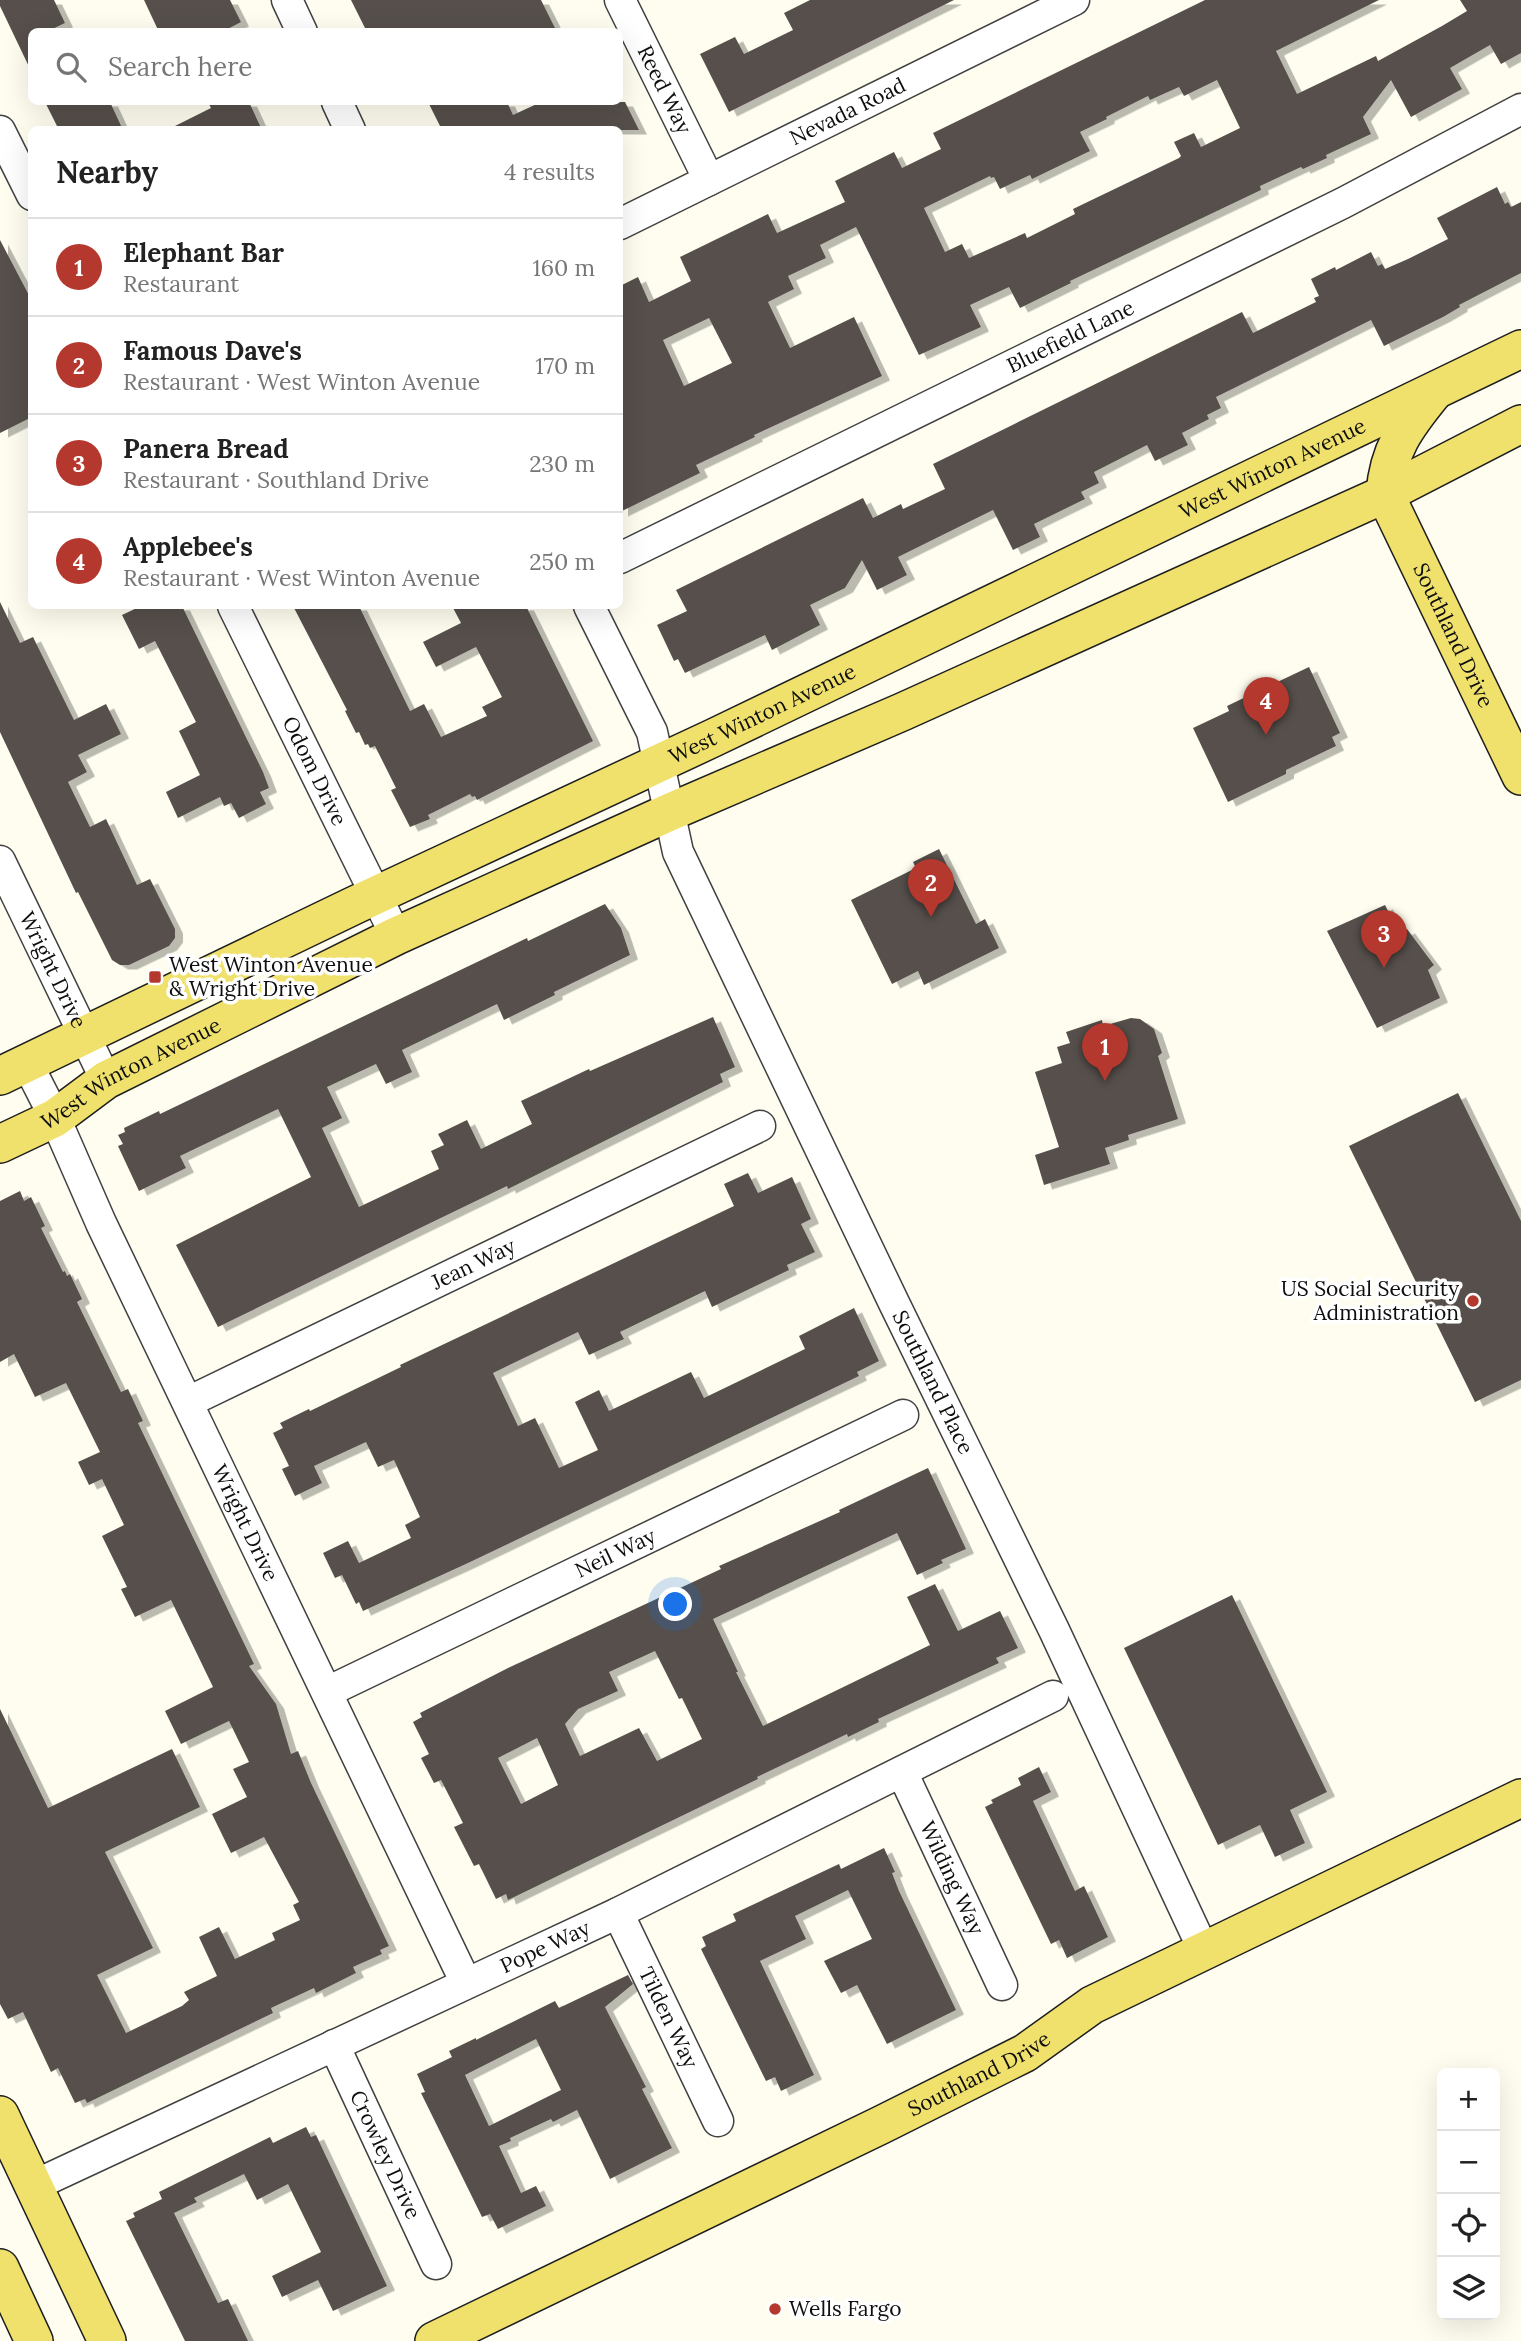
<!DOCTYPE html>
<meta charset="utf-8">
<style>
:root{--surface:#fff;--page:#f2f2f2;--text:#222;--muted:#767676;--line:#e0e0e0;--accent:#b5382e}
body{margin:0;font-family:Lora,serif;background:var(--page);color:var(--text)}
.controls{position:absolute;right:21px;bottom:21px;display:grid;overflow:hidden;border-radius:10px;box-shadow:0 7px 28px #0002}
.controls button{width:63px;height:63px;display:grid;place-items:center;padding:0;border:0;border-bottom:2px solid var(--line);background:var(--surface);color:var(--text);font:35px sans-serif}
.you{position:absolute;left:676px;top:1605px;width:24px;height:24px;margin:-18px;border:5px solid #fff;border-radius:50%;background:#1a73e8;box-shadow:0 0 0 10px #1a73e833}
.badge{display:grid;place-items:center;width:46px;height:46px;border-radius:50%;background:var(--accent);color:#fff;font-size:23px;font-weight:700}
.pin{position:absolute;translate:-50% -58px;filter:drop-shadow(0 2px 4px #0008)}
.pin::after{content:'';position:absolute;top:37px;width:24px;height:21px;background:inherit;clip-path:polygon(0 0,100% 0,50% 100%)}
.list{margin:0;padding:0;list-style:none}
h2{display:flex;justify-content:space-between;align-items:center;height:91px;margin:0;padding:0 28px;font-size:30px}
h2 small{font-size:23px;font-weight:400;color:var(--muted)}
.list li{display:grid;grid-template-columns:46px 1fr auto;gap:21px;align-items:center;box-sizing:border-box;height:98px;padding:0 28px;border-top:2px solid var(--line)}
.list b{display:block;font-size:26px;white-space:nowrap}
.list p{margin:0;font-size:23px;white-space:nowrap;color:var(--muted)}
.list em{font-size:23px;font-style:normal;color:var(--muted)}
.icon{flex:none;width:38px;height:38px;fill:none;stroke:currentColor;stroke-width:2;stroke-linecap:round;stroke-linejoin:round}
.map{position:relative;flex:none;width:1521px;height:2341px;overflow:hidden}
.search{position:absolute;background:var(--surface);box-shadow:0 7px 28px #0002;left:28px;top:28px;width:595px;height:77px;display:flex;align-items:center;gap:18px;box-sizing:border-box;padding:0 24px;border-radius:10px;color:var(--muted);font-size:26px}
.panel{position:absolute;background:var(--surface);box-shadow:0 7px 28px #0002;left:28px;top:126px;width:595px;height:483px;border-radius:10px}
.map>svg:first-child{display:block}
.building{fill:#56504b;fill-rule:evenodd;filter:url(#shadow)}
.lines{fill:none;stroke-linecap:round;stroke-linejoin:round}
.minor-casing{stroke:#414141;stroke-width:33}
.major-casing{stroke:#1f1f1f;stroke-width:40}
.minor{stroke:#fff;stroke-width:30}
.major{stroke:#f0e16d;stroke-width:37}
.poi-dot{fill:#b5382e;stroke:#fff;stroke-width:2.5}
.labels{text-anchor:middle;stroke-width:7;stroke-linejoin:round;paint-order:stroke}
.street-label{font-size:21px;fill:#0e0e0e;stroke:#fff}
.poi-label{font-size:21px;fill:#0e0e0e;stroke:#fff;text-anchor:start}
</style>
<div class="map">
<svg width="1521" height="2341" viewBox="0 0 1521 2341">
<defs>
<filter id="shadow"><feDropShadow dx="8" dy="4.5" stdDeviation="0" flood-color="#0004"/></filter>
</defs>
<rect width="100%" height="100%" fill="#fefdef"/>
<path class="building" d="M0,0H54L65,23L46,32H32V73L0,6Z
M144,0H230L241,22L222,32H159Z
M351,0H541L557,32H367Z
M810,0H954L729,112L700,54L735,37L744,54L793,30L784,13Z
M1205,0H1379L1276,51L1297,94L1376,56L1378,61L1442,26L1467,11L1460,0H1521V53L1501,64L1490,45L1450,68L1462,89L1411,117L1391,80L1363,117L1371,134L1326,155L1327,158L1303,169L1301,167L1260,186L1261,190L1070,281L1071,283L1020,308L1009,287L970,305L981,327L919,355L856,227L820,245L826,258L788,276L794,289L768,302L790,348L854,317L882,376L754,435L755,437L696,465L700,473L620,512V286L638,277L649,302L691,281L680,257L768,214L777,233L845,202L835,181L894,152L902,168L941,149L933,133ZM1217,80L1240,128L1201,147L1194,133L1174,142L1181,156L1179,158L1073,209L1075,214L1027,238L1025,233L969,258L962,244L945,252L924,208L990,176L991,178L994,177L1000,189L1030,175L1032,179L1090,151L1080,132L1107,119L1106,117L1148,96L1150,100L1179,87L1184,96ZM709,318L732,363L684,386L663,340Z
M45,102H110L123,130H59Z
M208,102H249L262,130H167L211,108Z
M428,102H507L513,115L541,102H597L599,105L606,102H625L639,130H442Z
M1497,187L1505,204L1508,202L1511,207L1521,202V273L1459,305L1460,307L1443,317L1384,346L1371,320L1216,397L1221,408L1207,415L1209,419L1182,433L1188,445L1155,461L1147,445L1094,472L1099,483L1081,492L1085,499L1034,524L1040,537L1013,550L993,510L898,557L907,575L877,590L862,560L845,588L810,605L820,625L772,650L765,635L685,673L678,659L674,661L657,625L687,611L676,590L863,498L873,518L901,504L903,509L945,489L933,464L1242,312L1253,333L1316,302L1314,298L1319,296L1311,279L1335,267L1336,270L1371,252L1378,266L1382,264L1385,269L1408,259L1448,239L1437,218Z
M0,240L32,301V417L0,433Z
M0,602L20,643L33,637L74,720L106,704L121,734L78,755L87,772L68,782L90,827L106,819L137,885L150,879L175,929V938L169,946L129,965H120L112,960L78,892L76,893L0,732Z
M141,606H182L263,772L269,788L260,792L266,804L239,818L231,803L224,806L220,797L178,818L166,792L200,775L179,731L196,722L155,641L139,649L122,615Z
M293,606H359L410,711L424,704L441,737L487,716L482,707L502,697L476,647L436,667L423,642L461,623L452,606H526L593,741L477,800L475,796L472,797L470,794L428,815L430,819L410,827L391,790L396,788L375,746L370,748L368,744L365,745L359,732L356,733L345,711L347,710Z
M1309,667L1340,733L1332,737L1336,746L1286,770V774L1228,802L1193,728L1229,711L1227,706Z
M939,849L976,924L985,919L999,948L924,985L918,971L892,984L851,900L916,868L913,862Z
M605,904L621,928L630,955L554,992L555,995L504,1020L497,1004L402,1050L412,1072L386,1084L376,1064L327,1087L342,1118L322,1128L359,1207L439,1169L431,1151L444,1145L438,1134L467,1120L481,1149L532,1124L521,1101L589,1069L590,1071L713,1017L735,1067L720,1074L723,1082L508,1189L507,1186L418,1229L218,1327L176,1245L311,1177L278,1109L180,1156L186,1168L139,1191L118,1146L123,1144L118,1135L125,1132L124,1128L159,1111L160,1114L527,938L528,941Z
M1385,905L1399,933L1407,929L1434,965L1428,970L1440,998L1377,1028L1327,931Z
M1131,1018L1140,1019L1154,1029L1162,1053L1158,1056L1178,1119L1128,1135L1129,1140L1105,1148L1110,1164L1044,1185L1035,1155L1059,1147L1035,1072L1062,1063L1057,1047L1070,1043L1066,1032L1102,1020L1103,1026Z
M1458,1093L1521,1221V1380L1475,1402L1349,1146Z
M748,1173L758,1193L792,1177L811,1219L801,1224L815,1252L787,1265L789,1270L712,1307L705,1291L620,1332L624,1339L589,1355L578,1332L493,1373L518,1426L535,1418L559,1468L598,1450L575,1402L599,1390L609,1411L691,1372L704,1398L805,1349L799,1336L854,1308L879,1361L857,1372L859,1376L468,1563L363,1611L359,1602L356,1604L342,1575L335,1578L323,1553L348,1541L359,1563L411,1538L405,1525L420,1517L394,1460L378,1467L366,1442L314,1466L322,1483L295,1496L282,1469L289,1466L273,1433L283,1428L280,1423L309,1409L310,1411L401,1367L400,1365L734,1206L724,1184Z
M20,1191L24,1201L31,1197L45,1226L41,1228L63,1272L65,1271L67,1276L70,1274L82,1299L77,1302L121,1392L128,1389L143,1421L138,1423L254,1664L249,1666L276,1704L291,1754L298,1751L311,1783L389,1946L380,1950L382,1954L353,1967L356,1973L316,1993L314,1988L271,2008L273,2013L87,2103L85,2099L75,2103L58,2068L51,2072L23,2012L8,2019L0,2004V1709L48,1808L172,1749L200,1807L105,1852L153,1948L97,1975L126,2033L182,2006L189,2000L184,1992L217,1976L199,1937L219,1927L235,1959L275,1940L272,1933L300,1920L293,1905L299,1902L264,1837L231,1853L212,1814L247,1797L233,1769L249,1762L229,1721L181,1744L165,1711L213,1687L171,1600L135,1617L121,1589L127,1587L102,1536L124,1525L102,1479L89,1485L78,1462L100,1452L66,1383L35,1397L14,1354L0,1362V1201Z
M928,1468L966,1549L941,1560L943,1563L917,1575L897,1533L713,1619L738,1672H736L763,1726L930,1645L907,1597L935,1584L958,1631L1000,1611L1018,1648L996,1658L999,1663L878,1719L879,1722L848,1737L847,1734L757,1777L758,1779L508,1900L506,1894L496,1899L479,1864L474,1866L454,1827L463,1823L441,1780L434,1783L421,1758L429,1754L413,1722L422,1717L420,1713L508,1668L721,1569L719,1566L840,1512L839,1510ZM655,1651L679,1699L682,1698L702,1739L657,1761L639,1728L580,1756L565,1724L578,1709L618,1691L609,1672ZM537,1738L558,1785L521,1804L498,1758Z
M1232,1595L1327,1792L1290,1810L1305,1843L1275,1857L1260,1825L1218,1845L1124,1648Z
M1039,1767L1051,1792L1033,1801L1075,1891L1084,1886L1108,1937L1067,1958L1059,1940L1051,1944L985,1807L993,1803L991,1800L1021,1785L1018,1778Z
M884,1848L895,1872L892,1873L899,1891L956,2010L887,2044L857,1985L841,1993L824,1961L872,1939L848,1890L797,1915L795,1916L806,1939L760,1961L814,2075L781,2091L775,2077L766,2081L701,1949L706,1946L702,1937L736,1921L733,1914L839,1864L841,1869Z
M628,1975L633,1984L605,2007L646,2087L642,2089L672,2148L610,2179L577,2110L553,2122L551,2119L510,2138L511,2141L499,2146L521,2193L536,2186L546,2206L498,2229L490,2214L482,2217L421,2093L425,2092L417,2074L452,2057L449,2051L476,2038V2040L555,2001L559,2008ZM536,2039L561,2090L489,2126L465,2075Z
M306,2127L311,2137L316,2135L387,2286L333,2311L318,2280L282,2297L272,2276L321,2252L288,2184L257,2200L244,2174L194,2198L197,2202L174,2213L218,2303L228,2299L248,2341H185L126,2221L135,2217L133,2213L162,2199L159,2192L270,2137L273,2143Z"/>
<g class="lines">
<defs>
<g id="minor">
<path d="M287,0L302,32"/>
<path id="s1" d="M620,0L709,180"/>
<path d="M337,102L350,130"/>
<path d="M0,131L32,195"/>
<path id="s2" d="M620,224L1074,0"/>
<path id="s3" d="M620,558L1343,203L1521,109"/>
<path id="s4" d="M233,606L396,936"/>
<path id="s5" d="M589,606L652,732L678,852L894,1303L1054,1630L1204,1951"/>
<path id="s6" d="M0,861L106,1080"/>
<path id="s7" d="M27,1063L55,1118L101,1223L466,1983"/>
<path id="s8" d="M188,1402L760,1126"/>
<path id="s9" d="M327,1692L903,1415"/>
<path id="s10" d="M902,1772L1002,1985"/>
<path id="s11" d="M618,1913L718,2121"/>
<path id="s12" d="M334,2045L436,2264"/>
<path id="s13" d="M33,2186L618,1913L1053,1696"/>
</g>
<g id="major">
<path id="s14" d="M1433,393C1406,426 1388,450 1385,494L1521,776"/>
<path id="s15" d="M0,1076L355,905L713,738L1521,349"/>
<path id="s16" d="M0,1144L55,1118L106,1080L396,936L670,812L902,712L1385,494L1521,424"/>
<path d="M0,2115L107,2341"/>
<path d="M0,2268L34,2341"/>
<path id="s17" d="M434,2341L881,2125L1025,2053L1092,2005L1521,1798"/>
</g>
</defs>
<use href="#minor" class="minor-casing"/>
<use href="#major" class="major-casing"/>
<use href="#minor" class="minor"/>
<use href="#major" class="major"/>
</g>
<g class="poi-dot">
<rect x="148" y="970" width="14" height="14" rx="3.5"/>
<circle cx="1473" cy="1301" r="7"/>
<circle cx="775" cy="2309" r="7"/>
</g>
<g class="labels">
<g class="street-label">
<text dy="7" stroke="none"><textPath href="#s1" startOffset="100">Reed Way</textPath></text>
<text dy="7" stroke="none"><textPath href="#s2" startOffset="254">Nevada Road</textPath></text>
<text dy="7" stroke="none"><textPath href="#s3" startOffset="502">Bluefield Lane</textPath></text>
<text dy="7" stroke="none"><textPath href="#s15" startOffset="1410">West Winton Avenue</textPath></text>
<text dy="7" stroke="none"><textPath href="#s14" startOffset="271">Southland Drive</textPath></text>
<text dy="7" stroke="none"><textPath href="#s15" startOffset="844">West Winton Avenue</textPath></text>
<text dy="7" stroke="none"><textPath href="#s4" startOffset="184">Odom Drive</textPath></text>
<text dy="7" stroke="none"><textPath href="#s6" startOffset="121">Wright Drive</textPath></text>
<text dy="7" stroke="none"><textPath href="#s16" startOffset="149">West Winton Avenue</textPath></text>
<text dy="7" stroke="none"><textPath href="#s8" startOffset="317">Jean Way</textPath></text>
<text dy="7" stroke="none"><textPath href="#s5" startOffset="852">Southland Place</textPath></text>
<text dy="7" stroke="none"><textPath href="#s7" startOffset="509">Wright Drive</textPath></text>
<text dy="7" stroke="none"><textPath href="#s9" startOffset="320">Neil Way</textPath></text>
<text dy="7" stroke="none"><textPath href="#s10" startOffset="117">Wilding Way</textPath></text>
<text dy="7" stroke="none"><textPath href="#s13" startOffset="565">Pope Way</textPath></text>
<text dy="7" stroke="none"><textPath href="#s11" startOffset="116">Tilden Way</textPath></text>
<text dy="7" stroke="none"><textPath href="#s17" startOffset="607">Southland Drive</textPath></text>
<text dy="7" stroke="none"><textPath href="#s12" startOffset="121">Crowley Drive</textPath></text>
</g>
<g class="poi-label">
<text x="169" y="972">West Winton Avenue<tspan x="169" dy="24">&amp; Wright Drive</tspan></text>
<text x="1459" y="1296" text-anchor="end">US Social Security<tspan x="1459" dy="24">Administration</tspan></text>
<text x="789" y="2316">Wells Fargo</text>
</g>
</g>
</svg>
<div class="controls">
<button>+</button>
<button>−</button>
<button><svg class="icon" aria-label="locate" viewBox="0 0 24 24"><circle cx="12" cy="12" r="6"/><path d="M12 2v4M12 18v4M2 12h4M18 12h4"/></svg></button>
<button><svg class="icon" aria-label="layers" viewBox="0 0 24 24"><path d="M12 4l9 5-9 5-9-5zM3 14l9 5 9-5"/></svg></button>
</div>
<div class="you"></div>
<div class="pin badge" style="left:1105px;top:1081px">1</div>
<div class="pin badge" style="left:931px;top:917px">2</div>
<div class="pin badge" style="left:1384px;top:968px">3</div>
<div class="pin badge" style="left:1266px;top:735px">4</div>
<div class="search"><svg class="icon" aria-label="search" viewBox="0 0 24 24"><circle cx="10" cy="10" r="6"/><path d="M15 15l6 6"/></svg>Search here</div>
<section class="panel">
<h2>Nearby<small>4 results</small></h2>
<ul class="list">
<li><span class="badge">1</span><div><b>Elephant Bar</b><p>Restaurant</p></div><em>160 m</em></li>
<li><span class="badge">2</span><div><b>Famous Dave's</b><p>Restaurant · West Winton Avenue</p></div><em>170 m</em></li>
<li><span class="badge">3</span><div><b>Panera Bread</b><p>Restaurant · Southland Drive</p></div><em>230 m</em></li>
<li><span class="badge">4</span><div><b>Applebee's</b><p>Restaurant · West Winton Avenue</p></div><em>250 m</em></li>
</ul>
</section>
</div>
